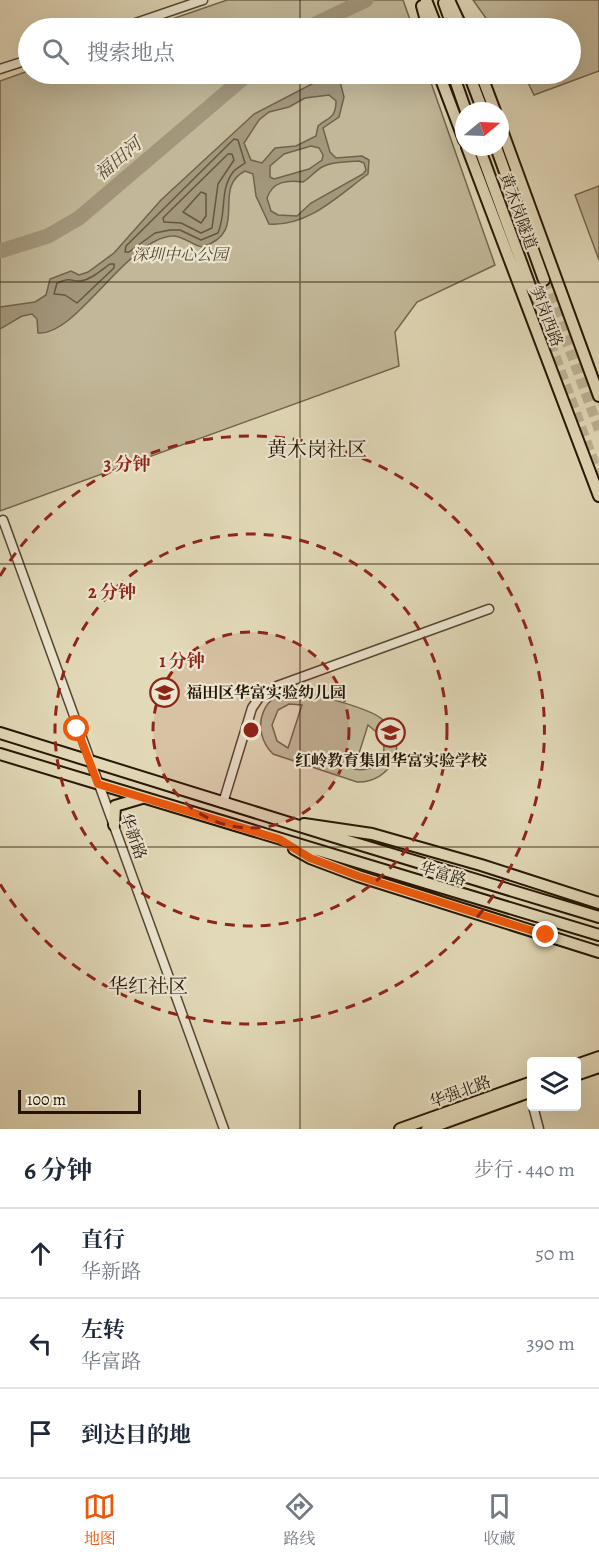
<!DOCTYPE html>
<html lang="zh">
<meta charset="utf-8">
<style>
:root{--surface:#fff;--page:#f2f2f3;--text:#1f2937;--muted:#747a83;--line:#e0e1e3;--accent:#ea580c}
body{margin:0;font-family:Alegreya,"Noto Serif SC",serif;background:var(--page);color:var(--text)}
.controls{position:absolute;right:18px;bottom:18px;display:grid;overflow:hidden;border-radius:6px;box-shadow:0 6px 24px #0002}
.controls button{width:54px;height:54px;display:grid;place-items:center;padding:0;border:0;border-bottom:2px solid var(--line);background:var(--surface);color:var(--text);font:30px sans-serif}
.compass{position:absolute;left:455px;top:102px;width:54px;height:54px;border-radius:50%;background:var(--surface);box-shadow:0 6px 24px #0002;rotate:71deg}
.scale{position:absolute;left:18px;bottom:15px;width:123px;box-sizing:border-box;padding-left:6px;border:3px solid #271504;border-top:0;font-size:16px;line-height:21px;white-space:nowrap;color:#271504;-webkit-text-stroke:4px #ece6d1;paint-order:stroke}
.stop{position:absolute;width:18px;height:18px;margin:-14px;border:4px solid #ea580c;border-radius:50%;background:#fff}
.stop.end{background:#ea580c;border-color:#fff;box-shadow:0 2px 6px #0008}
.list{margin:0;padding:0;list-style:none}
h2{display:flex;justify-content:space-between;align-items:center;height:78px;margin:0;padding:0 24px;font-size:26px}
h2 small{font-size:20px;font-weight:400;color:var(--muted)}
.list li{display:grid;grid-template-columns:39px 1fr auto;gap:18px;align-items:center;box-sizing:border-box;height:90px;padding:0 24px;border-top:2px solid var(--line)}
.list b{display:block;font-size:22px;white-space:nowrap}
.list p{margin:0;font-size:20px;white-space:nowrap;color:var(--muted)}
.list em{font-size:20px;font-style:normal;color:var(--muted)}
.icon{flex:none;width:33px;height:33px;fill:none;stroke:currentColor;stroke-width:2;stroke-linecap:round;stroke-linejoin:round}
.map{position:relative;flex:none;width:599px;height:1129px;overflow:hidden}
.search{position:absolute;background:var(--surface);box-shadow:0 6px 24px #0002;left:18px;right:18px;top:18px;height:66px;display:flex;align-items:center;gap:15px;box-sizing:border-box;padding:0 21px;border-radius:33px;color:var(--muted);font-size:22px}
.sheet{height:348px;background:var(--surface)}
nav{display:flex;justify-content:space-around;align-items:center;box-sizing:border-box;height:84px;border-top:2px solid var(--line);background:var(--surface);font-size:16px;color:var(--muted)}
nav a{display:grid;justify-items:center;gap:3px}
nav .on{color:var(--accent)}
.map>svg:first-child{display:block}
.green{fill:#c2b899;stroke:#74664e;stroke-width:1.5;fill-rule:evenodd}
.water{fill:#a2967b;stroke:#71624b;stroke-width:1.5;fill-rule:evenodd}
.lines{fill:none;stroke-linecap:round;stroke-linejoin:round}
.shore{stroke:#645640;stroke-width:1.5}
.river{stroke:#a2967b;stroke-width:15}
.major-tunnel{stroke:#bdb294;stroke-width:10;stroke-dasharray:10 5;stroke-linecap:butt}
.minor-casing{stroke:#564631;stroke-width:11}
.major-casing{stroke:#271504;stroke-width:14}
.minor{stroke:#ece6d1;stroke-width:8}
.major{stroke:#e2d9b8;stroke-width:10}
.route{stroke:#ea580c;stroke-width:8}
.grid{fill:none;stroke:#271504;stroke-width:1.5;stroke-opacity:0.55}
.ring{fill:none;stroke:#8f2418;stroke-width:3;stroke-dasharray:10 8}
.labels{text-anchor:middle;stroke-width:4.5;stroke-linejoin:round;paint-order:stroke}
.street-label{font-size:16px;fill:#271504;stroke:#ece6d1}
.park-label{font-size:16px;font-style:italic;fill:#564631;stroke:#ece6d1}
.poi-label{font-size:16px;font-weight:bold;fill:#271504;stroke:#ece6d1;text-anchor:start}
.water-label{font-size:18px;font-style:italic;fill:#584934;stroke:#ece6d1}
.quarter-label{font-size:20px;fill:#271504;stroke:#ece6d1}
.centre{fill:#8f2418;stroke:#ece6d1;stroke-width:3}
.ring-label{font-size:18px;text-anchor:middle;font-weight:bold;fill:#8f2418;stroke:#ece6d1;stroke-width:4.5;stroke-linejoin:round;paint-order:stroke}
</style>
<div class="map">
<svg width="599" height="1129" viewBox="0 0 599 1129">
<rect width="100%" height="100%" fill="#e2d9b8"/>
<filter id="stains"><feTurbulence type="fractalNoise" baseFrequency=".00333" numOctaves="4"/><feColorMatrix values="0 0 0 0 .2 0 0 0 0 .09 0 0 0 0 .02 0 0 0 .5 -.17"/></filter>
<radialGradient id="worn" r=".72"><stop offset=".6" stop-color="#630" stop-opacity="0"/><stop offset="1" stop-color="#630" stop-opacity=".3"/></radialGradient>
<path class="green" d="M227,0H403L413,28H146Z
M473,0H599V71L534,95L524,74H570V28H493Z
M28,71V74H428L495,265L417,302L395,332L399,366L0,511V81Z
M599,186V260L575,195Z
M299,691C317,695 369,708 382,719C412,742 392,783 357,782L273,754C248,729 263,689 299,691ZM289,704L302,705L288,748L277,741L272,725L278,710ZM368,725L381,736C390,756 376,773 354,769Z"/>
<path class="water" d="M321,74H338L344,97L339,117L323,128L330,152L336,158L362,156L369,160L368,174C339,195 308,227 269,224L256,196L253,174L245,171C210,189 251,232 202,247C192,245 182,235 172,236C127,239 76,337 38,333L37,319L32,314L22,316L0,329V307L35,302L46,295L50,279L71,271L79,275L88,272L114,253L161,200L254,114L312,84ZM329,95L336,101C336,118 329,117 318,126L316,136L296,146L275,148L262,163L251,160L244,143L259,120L269,112L289,107L305,98ZM311,146L319,148L323,155L322,160L309,169L274,179L270,177V166L284,154ZM359,161L364,163L366,170L363,174L311,203L297,216L278,215L271,211L267,198C273,181 287,180 303,182C310,178 315,171 322,167C332,161 348,162 359,161Z"/>
<g class="lines">
<path class="shore" d="M234,139L238,140L245,163C241,166 236,168 233,172C219,191 227,212 218,233L201,240L180,230H170L155,233L129,252H125L126,246Z
M228,154H232L234,160L218,184L212,228L201,233L181,223L164,222L163,218L171,210Z
M201,192L206,194V216L201,223L183,212Z
M110,264H114V268L77,303L65,295L54,294L57,283C73,277 68,281 80,281C91,280 101,270 110,264Z"/>
<path class="river" d="M307,28L366,0
M0,251L48,236L79,218L248,74"/>
<path class="major-tunnel" d="M544,280L599,430
M530,286L599,476"/>
<defs>
<path id="minor" d="M121,28L203,0
M0,69L28,60
M3,520L224,1129
M223,803L252,708L261,695L277,686L489,609
M533,1106L539,1129"/>
<path id="major" d="M426,0L437,28
M449,0L462,28
M444,3L453,28
M422,6L428,28
M439,74L464,140
M453,74L466,111
M469,74L483,111
M481,74L495,111
M500,125L599,396
M467,147L599,496
M479,147L530,286
M496,147L544,280
M0,733C199,796 399,857 599,917
M0,754L599,935
M304,824L372,834L481,865L599,903
M114,825L115,806L142,798
M294,849L310,858L358,876L599,952
M576,1065L599,1057
M576,1075L599,1067
M400,1129L532,1082
M427,1129L532,1091"/>
</defs>
<use href="#minor" class="minor-casing"/>
<use href="#major" class="major-casing"/>
<use href="#minor" class="minor"/>
<use href="#major" class="major"/>
</g>
<g class="lines">
<path class="route" d="M77,729L98,784L279,839L310,858L358,876L546,935"/>
</g>
<path class="grid" d="M300,0V28M300,74V1129M0,282H599M0,564H599M0,847H599"/>
<circle cx="251" cy="730" r="98" fill="#8f2418" fill-opacity=".12"/>
<g class="ring">
<circle cx="251" cy="730" r="98"/>
<circle cx="251" cy="730" r="196"/>
<path d="M0 576A294 294 0 1 1 0 884"/>
</g>
<defs>
<symbol id="school-ring" viewBox="-11 -11 22 22"><circle r="9.5" fill="#ece6d1" stroke="#8f2418" stroke-width="1.5"/><path d="M0-5L7-2L0 1L-7-2ZM-4 1L0 2.5L4 1V4Q0 6-4 4Z" fill="#8f2418"/></symbol>
</defs>
<g fill-rule="evenodd">
<use href="#school-ring" x="148" y="676" width="33" height="33"/>
<use href="#school-ring" x="374" y="716" width="33" height="33"/>
</g>
<g class="labels">
<g class="street-label">
<text transform="translate(519 211) rotate(70)" y="6">黄木岗隧道</text>
<text transform="translate(547 316) rotate(69)" y="6">笋岗西路</text>
<text transform="translate(134 836) rotate(70)" y="6">华新路</text>
<text transform="translate(443 873) rotate(17)" y="6">华富路</text>
<text transform="translate(460 1091) rotate(-20)" y="6">华强北路</text>
</g>
<g class="park-label">
<text x="180" y="260">深圳中心公园</text>
</g>
<g class="poi-label">
<text x="186" y="698">福田区华富实验幼儿园</text>
<text x="391" y="766" text-anchor="middle">红岭教育集团华富实验学校</text>
</g>
<g class="water-label">
<text transform="translate(118 159) rotate(-40)" y="6">福田河</text>
</g>
<g class="quarter-label">
<text x="317" y="456">黄木岗社区</text>
<text x="148" y="993">华红社区</text>
</g>
</g>
<circle cx="251" cy="730" r="9" class="centre"/>
<g class="ring-label">
<text x="127" y="470">3 分钟</text>
<text x="112" y="598">2 分钟</text>
<text x="182" y="667">1 分钟</text>
</g>
<rect width="100%" height="100%" filter="url(#stains)"/>
<rect width="100%" height="100%" fill="url(#worn)"/>
</svg>
<div class="controls">
<button><svg class="icon" aria-label="layers" viewBox="0 0 24 24"><path d="M12 4l9 5-9 5-9-5zM3 14l9 5 9-5"/></svg></button>
</div>
<svg class="compass" viewBox="-18 -18 36 36"><path d="M0-13l5 13h-10z" fill="#e53935"/><path d="M0 13l5-13h-10z" fill="#747a83"/></svg>
<div class="scale">100 m</div>
<div class="stop" style="left:77px;top:729px"></div>
<div class="stop end" style="left:546px;top:935px"></div>
<div class="search"><svg class="icon" aria-label="search" viewBox="0 0 24 24"><circle cx="10" cy="10" r="6"/><path d="M15 15l6 6"/></svg>搜索地点</div>
</div>
<section class="sheet">
<h2>6 分钟<small>步行 · 440 m</small></h2>
<ul class="list">
<li><svg class="icon" aria-label="ahead" viewBox="0 0 24 24"><path d="M12 20V5M6 11l6-6 6 6"/></svg><div><b>直行</b><p>华新路</p></div><em>50 m</em></li>
<li><svg class="icon" aria-label="left" viewBox="0 0 24 24"><path d="M17 20v-9H6M10 6l-5 5 5 5"/></svg><div><b>左转</b><p>华富路</p></div><em>390 m</em></li>
<li><svg class="icon" aria-label="arrive" viewBox="0 0 24 24"><path d="M6 21V4h12l-3 4 3 4H6"/></svg><div><b>到达目的地</b></div></li>
</ul>
</section>
<nav>
<a class="on"><svg class="icon" aria-label="map" viewBox="0 0 24 24"><path d="M3 6l6-2 6 2 6-2v14l-6 2-6-2-6 2zM9 4v14M15 6v14"/></svg>地图</a>
<a><svg class="icon" aria-label="directions" viewBox="0 0 24 24"><path d="M12 3l9 9-9 9-9-9zM9 14v-3h6M13 9l2 2-2 2"/></svg>路线</a>
<a><svg class="icon" aria-label="saved" viewBox="0 0 24 24"><path d="M7 4h10v16l-5-4-5 4z"/></svg>收藏</a>
</nav>
